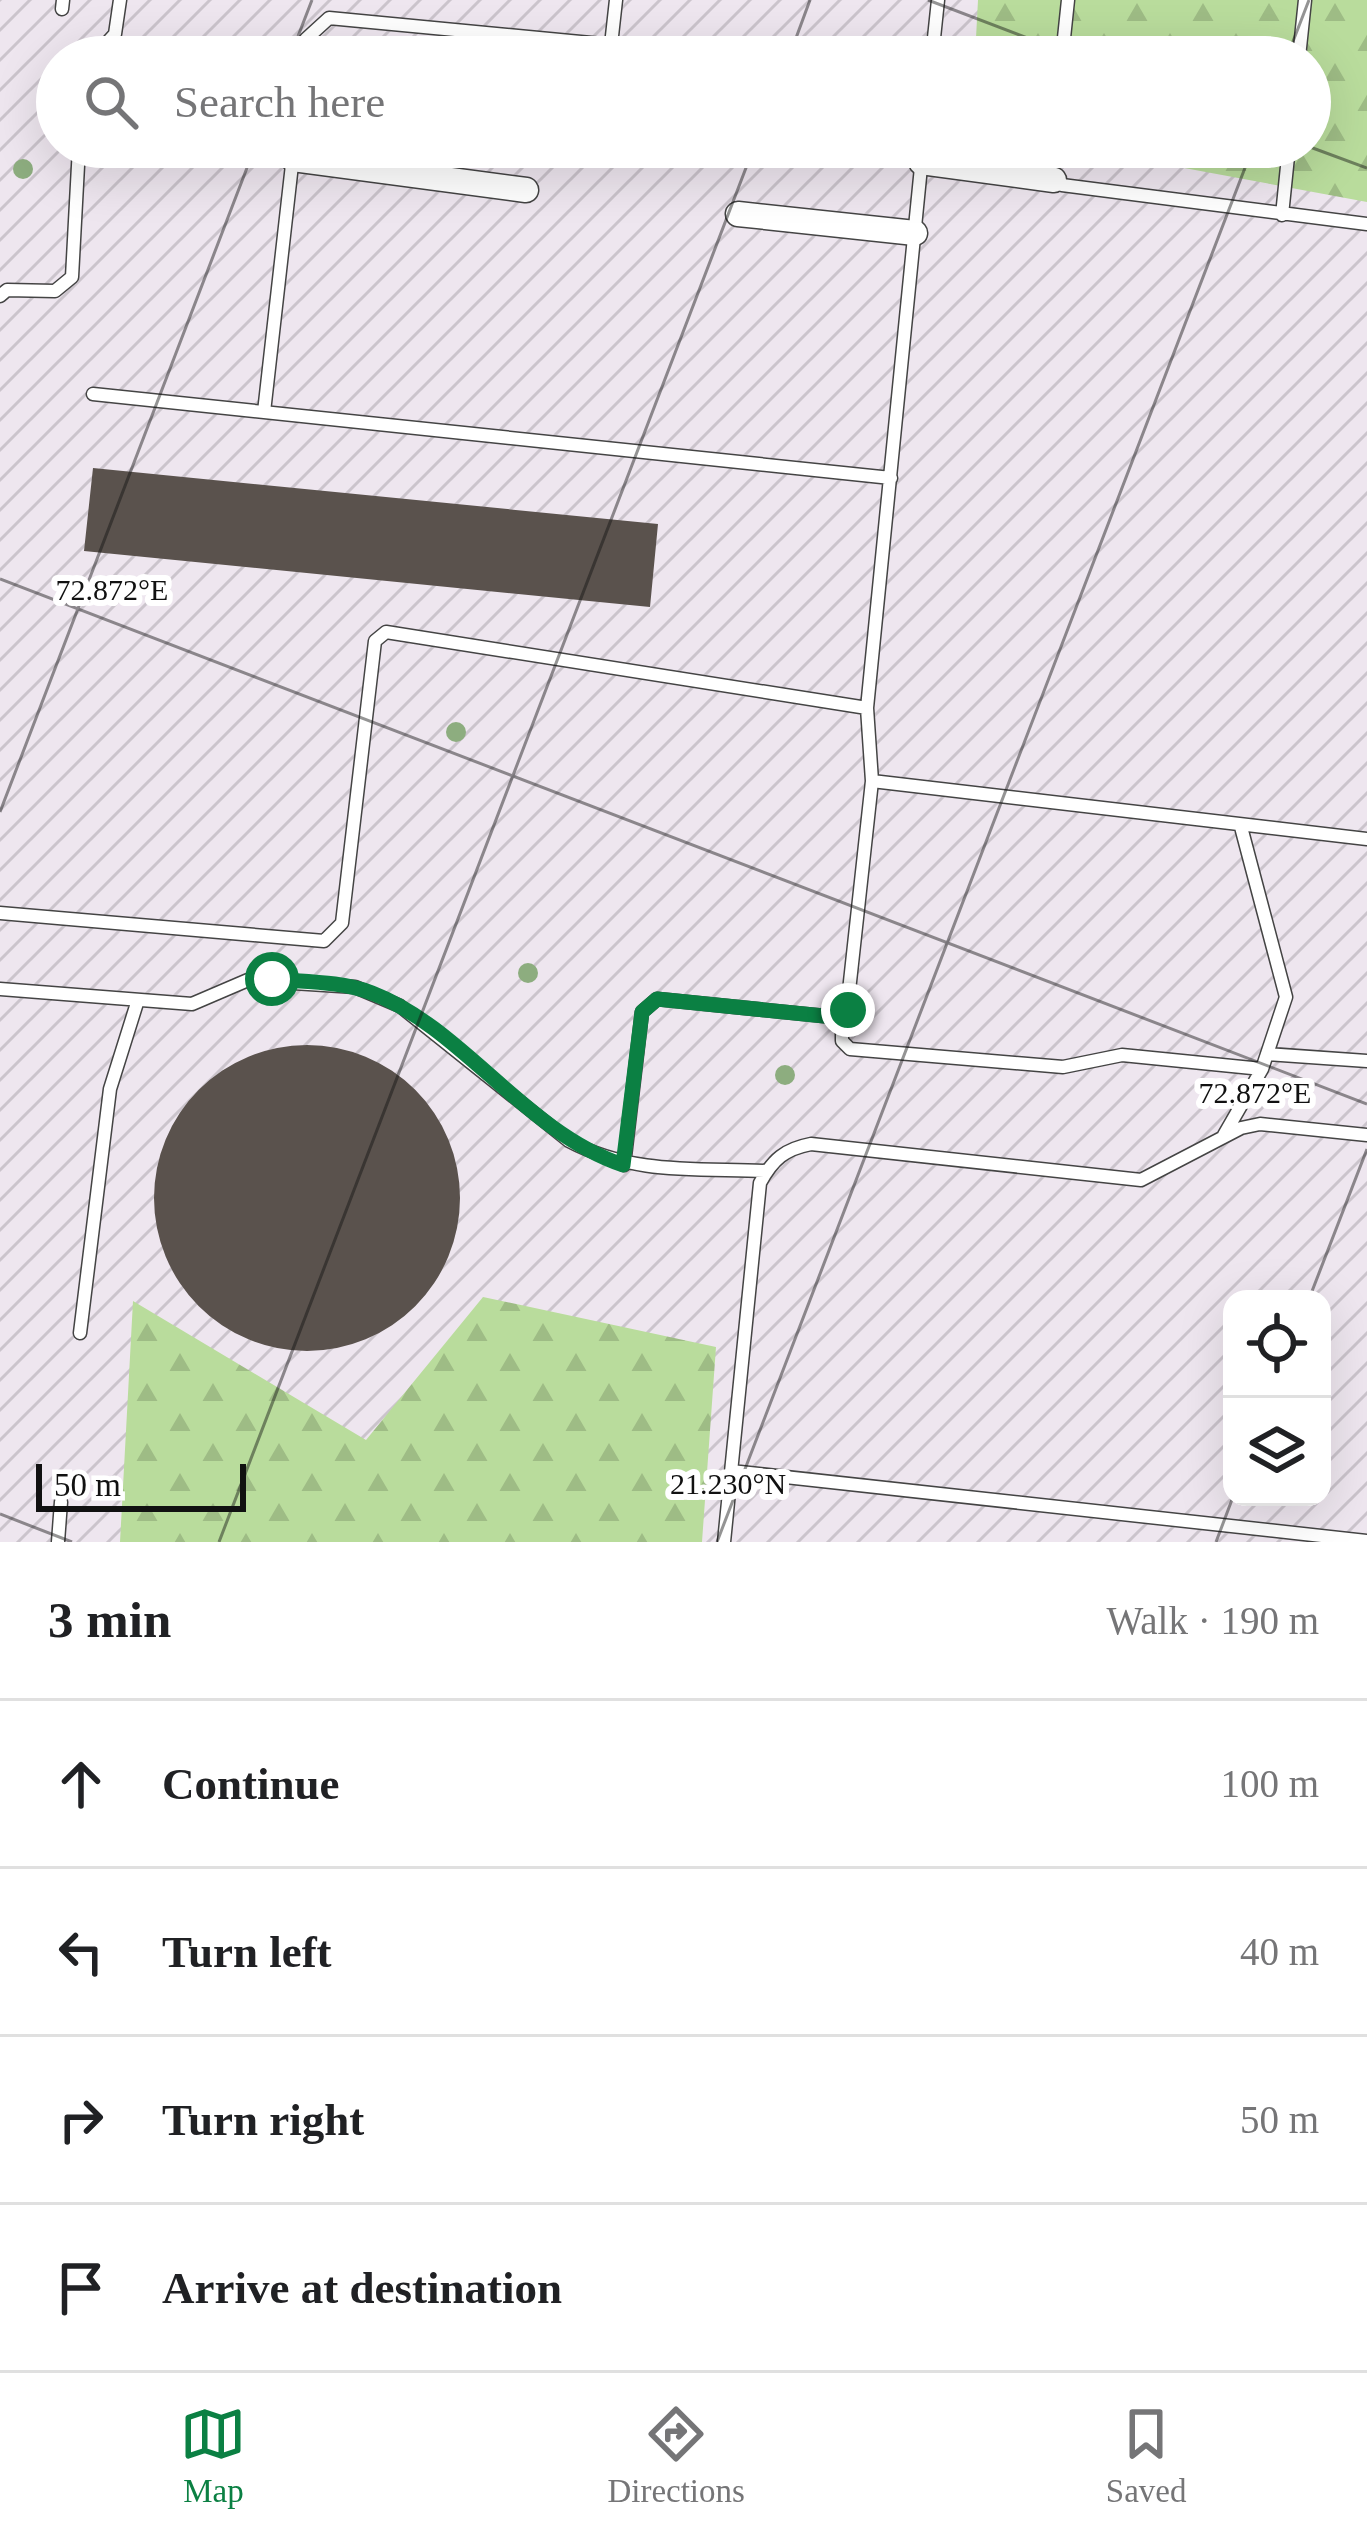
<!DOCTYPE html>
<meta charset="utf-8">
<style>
:root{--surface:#fff;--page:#f6f6f6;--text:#202124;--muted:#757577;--line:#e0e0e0;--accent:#0b8043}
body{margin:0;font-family:Georgia,serif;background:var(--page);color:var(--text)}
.controls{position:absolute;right:36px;bottom:36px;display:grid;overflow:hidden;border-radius:24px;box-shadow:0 12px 48px #0002}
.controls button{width:108px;height:108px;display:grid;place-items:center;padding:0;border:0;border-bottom:3px solid var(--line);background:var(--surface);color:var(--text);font:60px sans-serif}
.scale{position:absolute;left:36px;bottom:30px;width:210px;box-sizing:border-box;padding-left:12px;border:6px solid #111;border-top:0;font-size:33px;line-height:42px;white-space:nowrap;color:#111;-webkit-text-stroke:9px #fff;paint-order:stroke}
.stop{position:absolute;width:36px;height:36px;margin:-27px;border:9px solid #0b8043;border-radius:50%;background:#fff}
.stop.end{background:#0b8043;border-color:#fff;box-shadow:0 3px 12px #0008}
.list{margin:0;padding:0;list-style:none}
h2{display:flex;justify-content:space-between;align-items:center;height:156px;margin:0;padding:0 48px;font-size:51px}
h2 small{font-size:39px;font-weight:400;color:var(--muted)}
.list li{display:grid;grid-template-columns:78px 1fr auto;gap:36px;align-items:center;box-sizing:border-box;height:168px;padding:0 48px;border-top:3px solid var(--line)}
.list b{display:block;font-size:45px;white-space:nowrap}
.list em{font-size:39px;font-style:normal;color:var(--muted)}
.icon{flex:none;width:66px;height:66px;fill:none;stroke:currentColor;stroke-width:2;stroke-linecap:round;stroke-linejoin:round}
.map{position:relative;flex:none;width:1367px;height:1542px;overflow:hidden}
.search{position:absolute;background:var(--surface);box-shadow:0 12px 48px #0002;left:36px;right:36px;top:36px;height:132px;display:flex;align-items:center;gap:30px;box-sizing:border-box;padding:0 42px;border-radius:66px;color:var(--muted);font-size:45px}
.sheet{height:828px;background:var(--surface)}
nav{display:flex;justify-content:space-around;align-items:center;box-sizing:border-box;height:168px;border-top:3px solid var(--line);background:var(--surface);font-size:33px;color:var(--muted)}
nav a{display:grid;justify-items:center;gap:6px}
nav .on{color:var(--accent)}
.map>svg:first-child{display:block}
.industrial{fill:url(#industrial-furrows);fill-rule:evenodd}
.forest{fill:url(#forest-firs)}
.building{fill:#5a524d}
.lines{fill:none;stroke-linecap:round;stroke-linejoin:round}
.service-casing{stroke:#444;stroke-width:15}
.minor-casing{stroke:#444;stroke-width:27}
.service{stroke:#fff;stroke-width:12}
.minor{stroke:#fff;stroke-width:24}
.tree{fill:#8dad7f}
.route{stroke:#0b8043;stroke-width:15}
.ticks{fill:none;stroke:#111;stroke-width:3;stroke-opacity:0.45}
.ticks-label{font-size:30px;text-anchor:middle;fill:#111;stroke:#fff;stroke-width:12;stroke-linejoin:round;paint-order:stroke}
</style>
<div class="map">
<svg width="1367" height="1542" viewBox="0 0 1367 1542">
<defs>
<pattern id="industrial-furrows" width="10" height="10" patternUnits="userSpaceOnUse" patternTransform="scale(3)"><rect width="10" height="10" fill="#eee6ef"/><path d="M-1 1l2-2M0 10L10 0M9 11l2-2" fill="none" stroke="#cbc4cc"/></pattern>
<pattern id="forest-firs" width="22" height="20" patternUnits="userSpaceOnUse" patternTransform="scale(3)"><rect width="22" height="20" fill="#b9dc9c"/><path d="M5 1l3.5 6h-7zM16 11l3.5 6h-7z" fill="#9ebc85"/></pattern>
</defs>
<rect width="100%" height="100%" fill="#fffdf5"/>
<path class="industrial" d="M0,0H1367V1542H0ZM57,57H1310V147H57ZM1232,1299H1322V1497H1232Z"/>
<path class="forest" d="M978,0H1367V202L1071,147H1310V57H975Z
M483,1297L716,1347L702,1542H120L133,1301L366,1440Z"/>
<path class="building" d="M93,468L658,524L650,607L84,551Z
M154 1198a153 153 0 1 1 306 0a153 153 0 1 1-306 0Z"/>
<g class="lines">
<defs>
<path id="service" d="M62,9L63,0
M611,45L616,0
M94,57L115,34L120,0
M304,57L306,39L329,18L738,57
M932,57L938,0
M1062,57L1068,0
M1299,57L1305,0
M1052,147L1050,173L1062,185L1367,224
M1282,215L1289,147
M0,296L7,290L55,291L72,277L79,147
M93,394L891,478
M264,412L294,147
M872,781L1367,839
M0,913L324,941L342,923L375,641L386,632L867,708
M0,989L192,1004L248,980L355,987L400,1006L569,1141C633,1175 696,1168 766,1171
M842,1015V1041L850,1049L1063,1067L1122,1055L1262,1069
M1268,1054L1367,1061
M1224,1135L1262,1069L1286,997L1241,827
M624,1165L642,1012L657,999L834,1017L847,1009L872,781L867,708L923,147
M80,1333L110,1089L137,1003
M731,1471L1367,1541
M58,1542L61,1502
M724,1542L760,1183C773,1159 785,1149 811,1144L1141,1180L1241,1128L1260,1124L1367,1135"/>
<path id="minor" d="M293,159L526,190
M921,162L1054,180
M738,214L915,233"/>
</defs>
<use href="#service" class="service-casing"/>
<use href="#minor" class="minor-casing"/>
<use href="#service" class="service"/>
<use href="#minor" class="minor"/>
</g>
<g class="tree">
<circle cx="23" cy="169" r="10"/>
<circle cx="456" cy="732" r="10"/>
<circle cx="528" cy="973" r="10"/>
<circle cx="785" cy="1075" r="10"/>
</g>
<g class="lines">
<path class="route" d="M272,979C304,982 341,981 372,993C463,1028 525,1132 623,1165L642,1012L657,999L834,1017L848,1010"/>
</g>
<path class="ticks" d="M928,0L1077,57M290,57L312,0M789,57L810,0M1287,57L1309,0M1310,147L1367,168M0,579L1367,1104M0,812L255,147M1309,1299L1367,1149M0,1514L72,1542M219,1542L754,147M717,1542L1253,147M1216,1542L1233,1497"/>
<g class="ticks-label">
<text x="112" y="600">72.872°E</text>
<text x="1255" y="1103">72.872°E</text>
<text x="728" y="1494">21.230°N</text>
</g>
</svg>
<div class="controls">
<button><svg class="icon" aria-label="locate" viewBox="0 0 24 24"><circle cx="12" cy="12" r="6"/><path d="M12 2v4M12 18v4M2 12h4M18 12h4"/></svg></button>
<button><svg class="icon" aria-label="layers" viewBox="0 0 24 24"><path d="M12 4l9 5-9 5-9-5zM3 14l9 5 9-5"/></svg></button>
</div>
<div class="scale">50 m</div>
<div class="stop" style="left:272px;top:979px"></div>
<div class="stop end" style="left:848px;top:1010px"></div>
<div class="search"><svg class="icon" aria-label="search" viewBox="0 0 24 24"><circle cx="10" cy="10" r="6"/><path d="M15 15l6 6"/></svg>Search here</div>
</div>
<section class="sheet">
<h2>3 min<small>Walk · 190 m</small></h2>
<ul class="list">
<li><svg class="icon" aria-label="ahead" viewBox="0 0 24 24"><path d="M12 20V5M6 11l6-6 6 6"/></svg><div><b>Continue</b></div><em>100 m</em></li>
<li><svg class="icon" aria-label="left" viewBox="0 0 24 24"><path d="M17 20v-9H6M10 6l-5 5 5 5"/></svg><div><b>Turn left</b></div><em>40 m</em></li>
<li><svg class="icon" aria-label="right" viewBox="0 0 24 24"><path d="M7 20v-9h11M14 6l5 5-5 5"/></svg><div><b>Turn right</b></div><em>50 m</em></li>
<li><svg class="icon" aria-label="arrive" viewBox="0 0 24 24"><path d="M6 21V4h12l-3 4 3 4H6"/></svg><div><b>Arrive at destination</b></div></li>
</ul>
</section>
<nav>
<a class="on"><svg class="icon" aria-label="map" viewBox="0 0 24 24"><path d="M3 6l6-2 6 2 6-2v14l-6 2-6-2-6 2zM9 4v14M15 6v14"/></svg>Map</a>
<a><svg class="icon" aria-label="directions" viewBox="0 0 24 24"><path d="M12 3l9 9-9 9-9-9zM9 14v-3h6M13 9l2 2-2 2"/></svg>Directions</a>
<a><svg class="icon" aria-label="saved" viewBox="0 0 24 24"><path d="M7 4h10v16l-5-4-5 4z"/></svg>Saved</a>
</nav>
